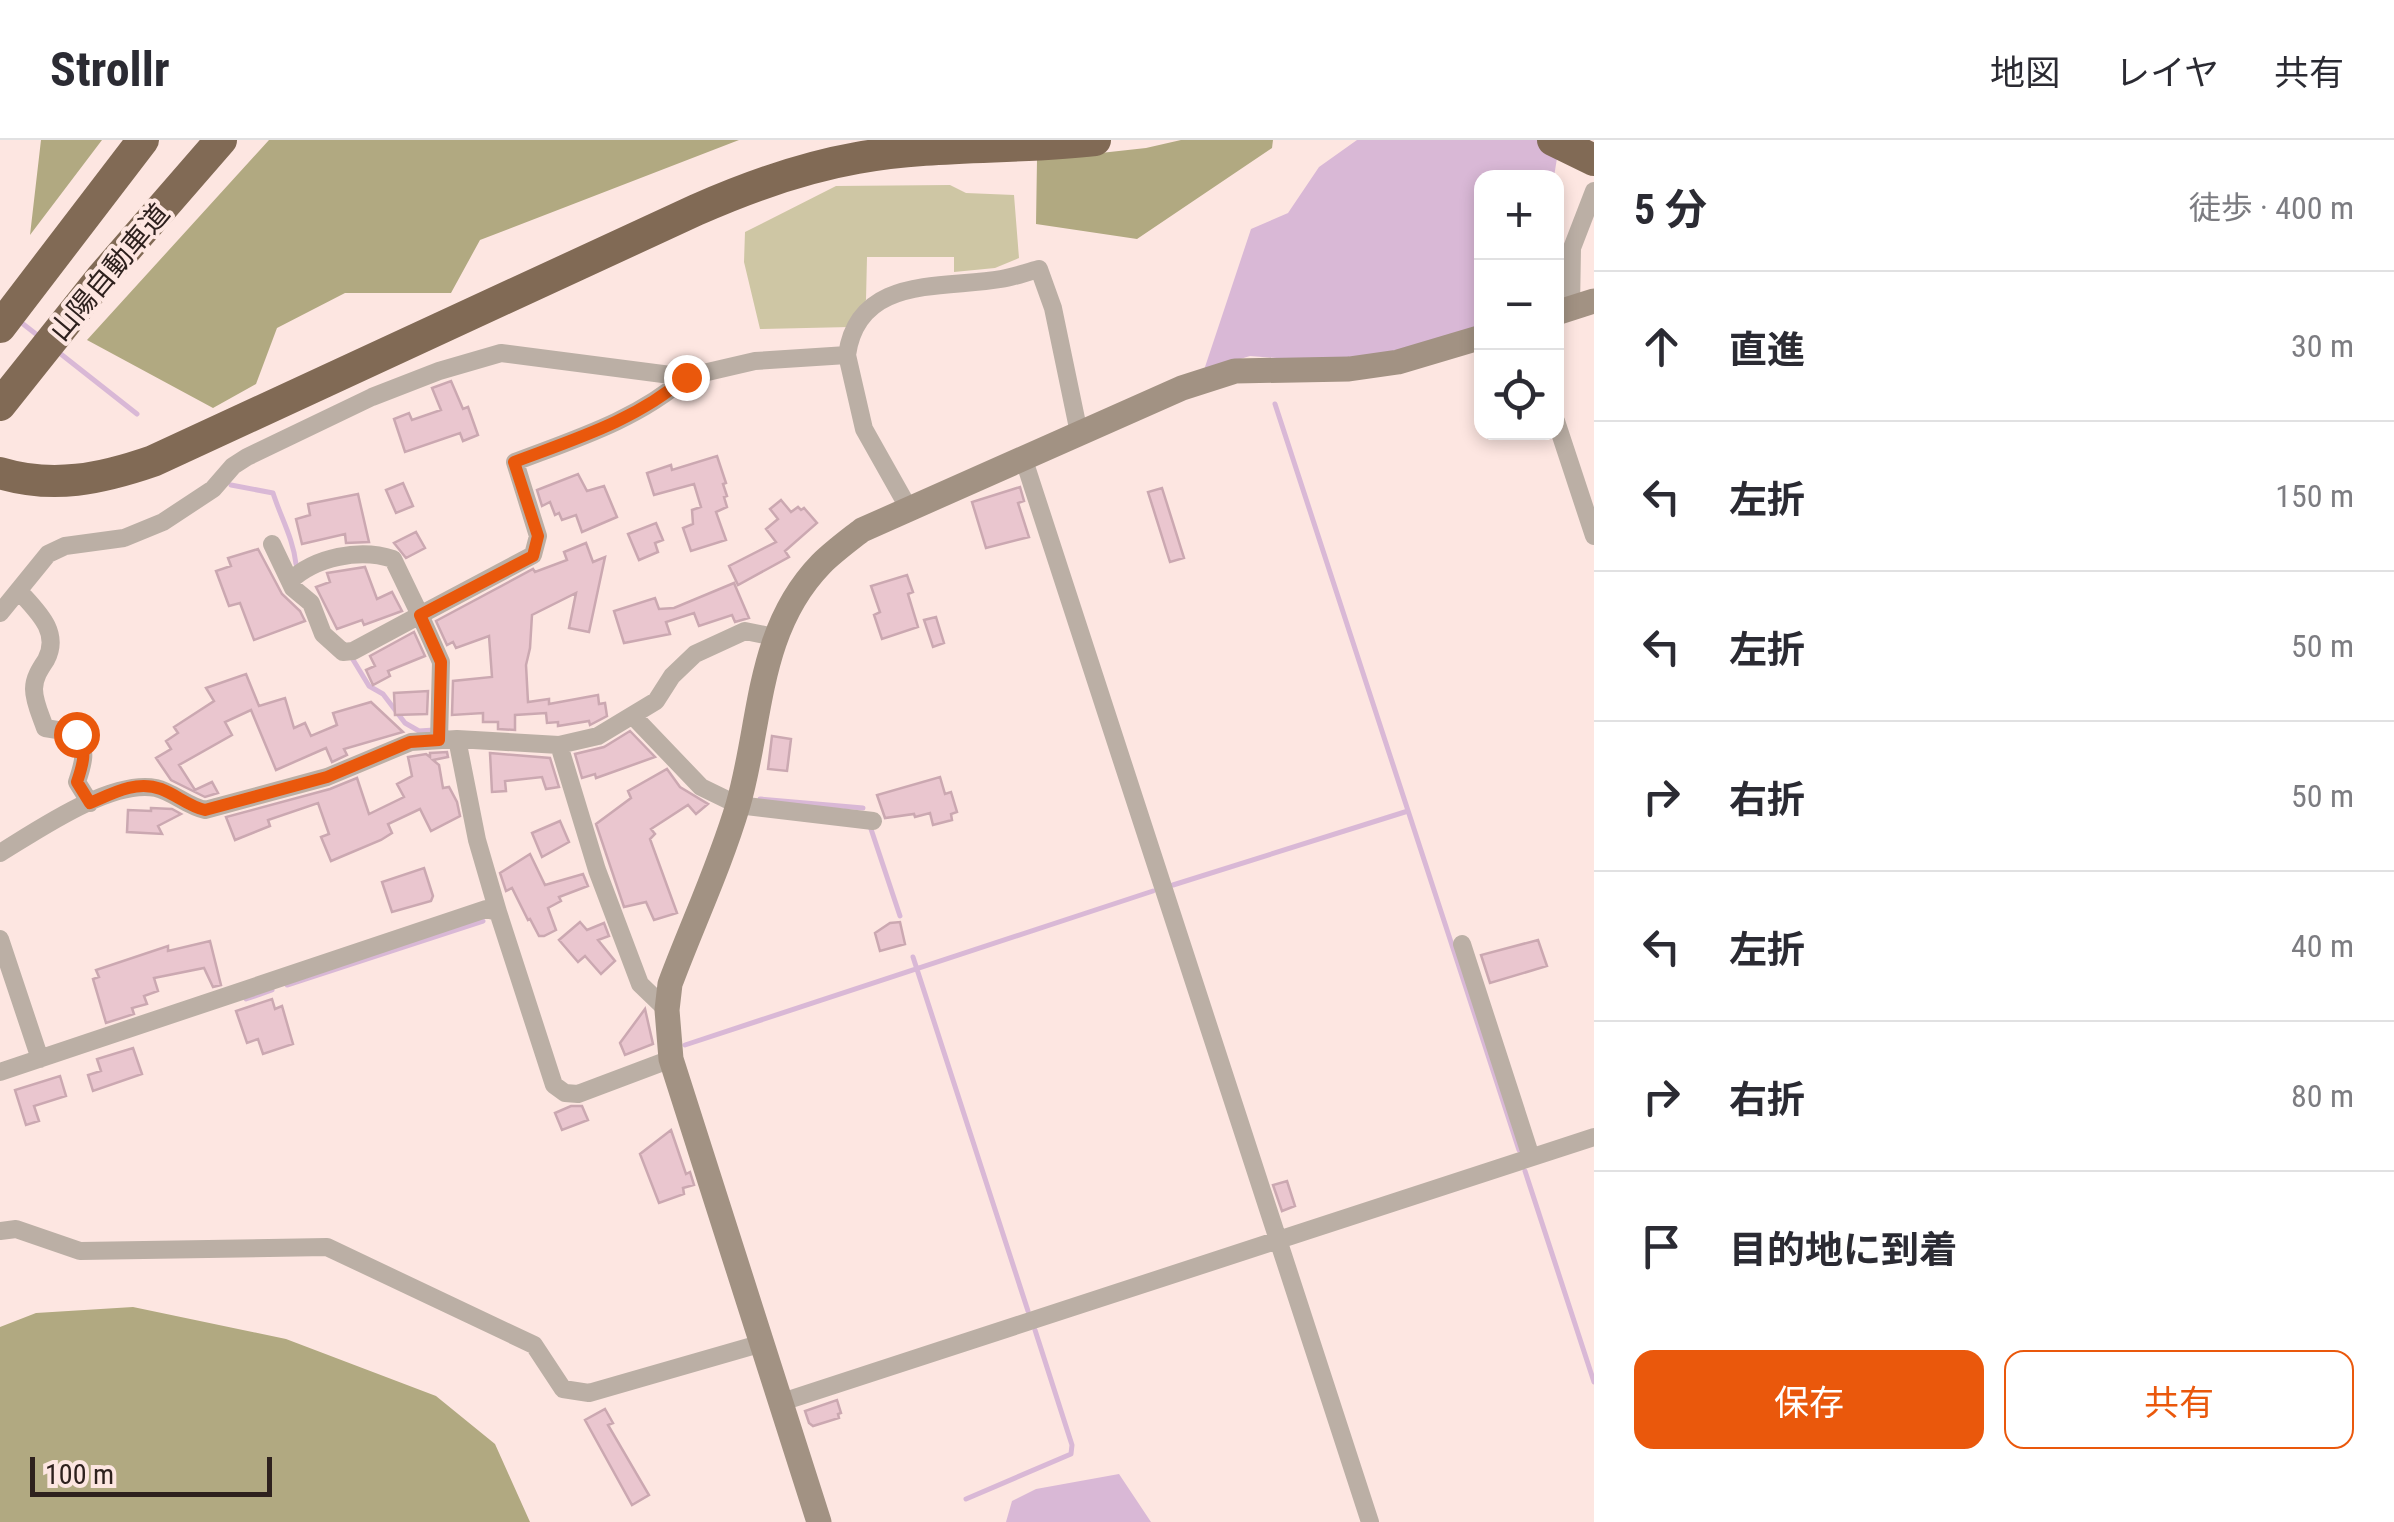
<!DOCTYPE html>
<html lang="ja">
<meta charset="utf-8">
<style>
:root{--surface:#fff;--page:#f2f2f3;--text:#2b2b33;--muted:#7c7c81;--line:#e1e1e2;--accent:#ea580c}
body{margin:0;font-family:"Roboto Condensed","Noto Sans JP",sans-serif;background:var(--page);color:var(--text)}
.controls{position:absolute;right:30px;top:30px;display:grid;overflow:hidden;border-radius:20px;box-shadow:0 5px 15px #0003}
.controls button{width:90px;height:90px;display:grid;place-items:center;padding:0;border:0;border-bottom:2px solid var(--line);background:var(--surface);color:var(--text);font:50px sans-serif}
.scale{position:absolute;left:30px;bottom:25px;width:242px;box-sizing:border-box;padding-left:10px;border:5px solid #2e211e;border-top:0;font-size:28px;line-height:35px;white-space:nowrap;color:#2e211e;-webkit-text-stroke:8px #fde6e1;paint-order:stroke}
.stop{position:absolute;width:30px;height:30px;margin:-22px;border:8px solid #ea580c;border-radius:50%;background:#fff}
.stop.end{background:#ea580c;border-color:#fff;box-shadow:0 2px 10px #0008}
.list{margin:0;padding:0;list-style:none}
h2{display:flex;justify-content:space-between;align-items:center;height:130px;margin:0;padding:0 40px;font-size:42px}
h2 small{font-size:32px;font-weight:400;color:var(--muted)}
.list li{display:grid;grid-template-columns:65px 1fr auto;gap:30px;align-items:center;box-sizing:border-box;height:150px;padding:0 40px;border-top:2px solid var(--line)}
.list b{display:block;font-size:38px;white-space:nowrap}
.list em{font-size:32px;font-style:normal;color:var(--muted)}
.actions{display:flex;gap:20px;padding:30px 40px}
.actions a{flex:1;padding:22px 0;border:2px solid var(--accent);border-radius:20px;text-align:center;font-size:35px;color:var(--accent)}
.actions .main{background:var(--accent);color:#fff}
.icon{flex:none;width:55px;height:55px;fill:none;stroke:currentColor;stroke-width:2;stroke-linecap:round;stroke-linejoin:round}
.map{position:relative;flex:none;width:1594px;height:1382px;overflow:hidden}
header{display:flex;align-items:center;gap:60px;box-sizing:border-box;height:140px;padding:0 50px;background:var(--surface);border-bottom:2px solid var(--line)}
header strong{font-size:48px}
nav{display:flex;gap:55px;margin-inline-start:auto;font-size:35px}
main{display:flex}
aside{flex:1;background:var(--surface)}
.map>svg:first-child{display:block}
.green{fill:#cec6a4}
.forest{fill:#b1a981}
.water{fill:#d9b8d6}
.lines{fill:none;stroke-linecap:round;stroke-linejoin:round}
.stream{stroke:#d9b8d6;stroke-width:5}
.building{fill:#eac6cf;stroke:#cba8b1;stroke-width:2.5}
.street{stroke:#bbafa5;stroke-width:18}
.secondary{stroke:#a29283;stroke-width:25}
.highway{stroke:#816a55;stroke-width:32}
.route{stroke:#ea580c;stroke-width:12}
.labels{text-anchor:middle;stroke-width:8;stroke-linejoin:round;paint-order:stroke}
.street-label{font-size:28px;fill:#2e211e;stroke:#fde6e1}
</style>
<header>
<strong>Strollr</strong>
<nav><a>地図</a><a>レイヤ</a><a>共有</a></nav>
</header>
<main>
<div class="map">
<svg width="1594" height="1382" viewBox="0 0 1594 1382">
<rect width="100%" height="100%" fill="#fde6e1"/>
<path class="green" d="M950,45L966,53L1014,55L1019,118L995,128L954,132V117H867L866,160L850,187L760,189L744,122L745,92L836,46Z"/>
<path class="forest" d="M41,0H102L30,95Z
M269,0H739L480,100L451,153H345L277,188L256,244L213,268L87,200Z
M1181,0H1273L1272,8L1137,99L1036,84L1037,20L1146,8Z
M133,1167L286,1199L436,1256L495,1304L530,1382H0V1187L36,1173Z"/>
<path class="water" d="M1566,0L1557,18L1554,37L1482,38L1481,186L1394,215L1304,220L1250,216L1204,230L1251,89L1288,73L1319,27L1357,0Z
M1119,1334L1151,1382H1006L1012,1361L1036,1349Z"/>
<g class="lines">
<path class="stream" d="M18,180L41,198
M57,211L137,274
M1275,264L1519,1010
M231,345L273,353C281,378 293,398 296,424
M352,518L369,546L383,554L405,583L419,591L434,590
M760,659L863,668
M870,686L900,776
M1173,745L1408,671
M913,817L1028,1171
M287,845L483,781
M246,859L272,850
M685,905L1153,751
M1525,1031L1594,1242
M966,1359L1071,1314L1072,1305L1035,1190"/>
</g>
<path class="building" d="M451,241L463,269L468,267L478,295L463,301L460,293L405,312L394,279L409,273L412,280L441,270L432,248Z
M717,316L726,343L723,344L727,356L724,357L727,367L716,372L726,400L691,411L683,388L693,384L692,370L701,367L694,344L654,355L647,333L671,325L672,330Z
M578,334L587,351L604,346L617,377L582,392L576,375L562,380L559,373L555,375L550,362L542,366L537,350Z
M403,343L413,366L396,373L386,350Z
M1020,347L1024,361L1018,363L1029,397L986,408L972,362Z
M1162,348L1184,418L1170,422L1148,352Z
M358,354L369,402L346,403L345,394L302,404L296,379L310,375L308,364Z
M781,360L791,372L798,367L801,370L804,368L817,383L785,411L789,417L738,445L729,426L776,402L766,389L778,379L770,369Z
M656,383L663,400L655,403L658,412L639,420L628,394Z
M416,392L425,408L406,418L394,403Z
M586,403L593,422L605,417L589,492L569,488L576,453L532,475L530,508L526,525L528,562L549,559V564L598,555L599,564L605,563L607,576L590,585L589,581L558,586V582L547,583L546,573L515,575V590L498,589V582H483V573L452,575L453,541L492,537L489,496L456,508L453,502L447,505L436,481L533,429L535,432L567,420L564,412Z
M258,409L282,454L300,471L305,481L254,500L240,463L229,466L216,431L231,426L228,418Z
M365,427L377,459L392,452L402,471L364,485L362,480L337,489L316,447L330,442L327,433Z
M907,435L913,452L908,454L918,487L882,499L874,475L880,472L871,446Z
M734,443L749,478L735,482L732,475L699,486L694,473L666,482L670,494L624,503L614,471L655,458L659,469L674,468Z
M936,477L944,503L933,507L924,480Z
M414,492L425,516L388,531L390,536L373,545L366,530L375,526L370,516Z
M246,534L259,566L285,558L294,588L305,583L311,596L337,585L333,573L371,562L403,592L344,609L347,615L332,622L326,608L276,630L251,570L225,582L232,595L179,625L195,650L212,642L218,653L205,657L171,640L156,618L171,609L166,601L178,593L174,587L214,561L206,548Z
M428,551L427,574L395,575L394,553Z
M630,591L655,617L596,638L595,634L582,638L575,614L604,607Z
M772,596L791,599L787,631L768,629Z
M447,612L448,617L433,620L439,625L443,648L449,647L457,662L460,676L431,691L420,669L388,684L392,693L381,700L331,721L321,697L329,694L318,663L268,680L270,686L235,700L226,677L330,649L357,638L369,674L404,657L397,644L412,636L408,617L426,614L430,617V613Z
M490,613L550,618L559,647L546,649L542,637L505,641L506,651L492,652Z
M667,629L680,647L708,664L696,674L688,665L651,689L655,694L650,699L677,773L654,780L646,762L624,767L596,684L631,658L628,651Z
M940,637L945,654L951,652L957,672L951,674L952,680L933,685L930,673L915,677L914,674L885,678L877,655Z
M151,668L172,669L181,674L158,686L162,694L127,692L128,670L151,671Z
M560,681L569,702L542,717L532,693Z
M530,714L545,745L583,734L588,746L559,757L561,761L548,768L556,790L544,796H539L530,779L528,780L512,748L506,751L500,733Z
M424,728L433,756L431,761L392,772L382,742Z
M580,782L587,790L604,783L609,796L598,800L615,821L601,834L585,816L578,822L559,800Z
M900,782L905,804L880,811L875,793L890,783Z
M1538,800L1547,826L1490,843L1481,815Z
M210,801L221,845L213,847L204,828L154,838L158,851L144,856L147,864L132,868L134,874L106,883L93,839L99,837L96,830L168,806V811Z
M272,859L275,869L282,866L293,904L263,914L258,899L247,903L236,871Z
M645,869L653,904L625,915L620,903Z
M133,908L142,934L93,951L88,935L101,931L97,919Z
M60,936L66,956L34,966L39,981L26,985L15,950Z
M571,966H582L588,980L562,990L555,973Z
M671,990L686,1034L690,1032L694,1045L683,1048L684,1054L659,1063L640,1014Z
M1287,1041L1295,1066L1282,1071L1273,1045Z
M837,1260L841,1273L838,1274L839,1278L813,1286L809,1283L805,1271Z
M605,1269L613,1283L608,1285L649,1355L632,1365L585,1280Z"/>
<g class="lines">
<path class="street" d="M1571,168L1572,108L1594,51
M847,215C858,135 942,149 1001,139C1014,137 1027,132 1039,129L1053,168L1079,293
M1556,281L1594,396
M1023,317L1370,1382
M272,404L293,448L311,463L323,494L343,512L353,511L420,475L441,522L439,600
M290,441C315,417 360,408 393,419L420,475L533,415L538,396L515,322C575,299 637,280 686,237
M19,451C37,471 61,492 46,520C40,529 34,538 34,549C34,562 41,576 45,588L76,593C88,610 83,624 77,642L90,663
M0,473L48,414L65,406L124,398L163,382L213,349L233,326L247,317L372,257L439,231L501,213L686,237L755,221L847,215L864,289L909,369
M634,577L701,647L738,665L873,681
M457,599L477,700L498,772
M559,605L597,730L640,844L667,870
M0,713C38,690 111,639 156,648C173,652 187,666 205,670L327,637L411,602L457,599L559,605L598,596L656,561L672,536L695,514L745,491L774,497
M0,799L40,919
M1462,804L1531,1017
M0,932L486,769L498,772L554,945L565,953L578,954L671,919
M0,1091L16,1089L80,1111L327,1107L534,1205L563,1249L589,1253L763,1203
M782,1262L1594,997"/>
<path class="secondary" d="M1556,173L1594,161
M819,1382L671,919L667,870L670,844C692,785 720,726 738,665C762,582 756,491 821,424C833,412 848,401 862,390L1182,248L1235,231L1349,229L1398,222L1482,197"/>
<path class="highway" d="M1553,0L1594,20
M0,187L143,0
M0,265L102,137L221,0
M0,333C53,349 101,339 153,321L696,70C748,47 800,28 857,18C935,4 1017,9 1095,0"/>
</g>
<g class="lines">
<path class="route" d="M76,594C88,610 83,624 77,642L90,663C113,653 136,640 161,649C177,655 188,666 205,670L327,637L410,602L439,600L441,522L420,475L533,416L538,396L514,322C575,299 637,280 686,237"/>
</g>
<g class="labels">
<g class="street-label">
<text transform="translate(109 132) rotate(-50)" y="10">山陽自動車道</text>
</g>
</g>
</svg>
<div class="controls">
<button>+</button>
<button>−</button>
<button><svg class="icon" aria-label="locate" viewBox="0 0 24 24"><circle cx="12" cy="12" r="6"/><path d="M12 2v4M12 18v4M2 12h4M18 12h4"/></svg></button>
</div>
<div class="scale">100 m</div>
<div class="stop" style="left:76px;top:594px"></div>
<div class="stop end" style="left:686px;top:237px"></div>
</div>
<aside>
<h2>5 分<small>徒歩 · 400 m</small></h2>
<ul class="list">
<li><svg class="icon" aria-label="ahead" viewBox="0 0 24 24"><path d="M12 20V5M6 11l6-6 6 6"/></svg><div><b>直進</b></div><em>30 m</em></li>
<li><svg class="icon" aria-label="left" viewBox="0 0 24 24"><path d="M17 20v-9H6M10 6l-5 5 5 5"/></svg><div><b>左折</b></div><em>150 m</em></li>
<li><svg class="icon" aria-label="left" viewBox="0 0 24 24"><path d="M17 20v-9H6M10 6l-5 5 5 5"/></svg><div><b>左折</b></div><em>50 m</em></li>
<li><svg class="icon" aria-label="right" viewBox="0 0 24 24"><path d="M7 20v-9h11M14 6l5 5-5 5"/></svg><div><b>右折</b></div><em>50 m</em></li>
<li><svg class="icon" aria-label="left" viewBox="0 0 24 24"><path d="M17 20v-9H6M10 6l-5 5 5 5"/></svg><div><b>左折</b></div><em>40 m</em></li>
<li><svg class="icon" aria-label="right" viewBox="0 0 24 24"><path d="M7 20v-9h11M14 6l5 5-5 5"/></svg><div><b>右折</b></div><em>80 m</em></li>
<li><svg class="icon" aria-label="arrive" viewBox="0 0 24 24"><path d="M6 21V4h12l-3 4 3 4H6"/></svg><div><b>目的地に到着</b></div></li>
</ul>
<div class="actions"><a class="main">保存</a><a>共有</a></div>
</aside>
</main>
